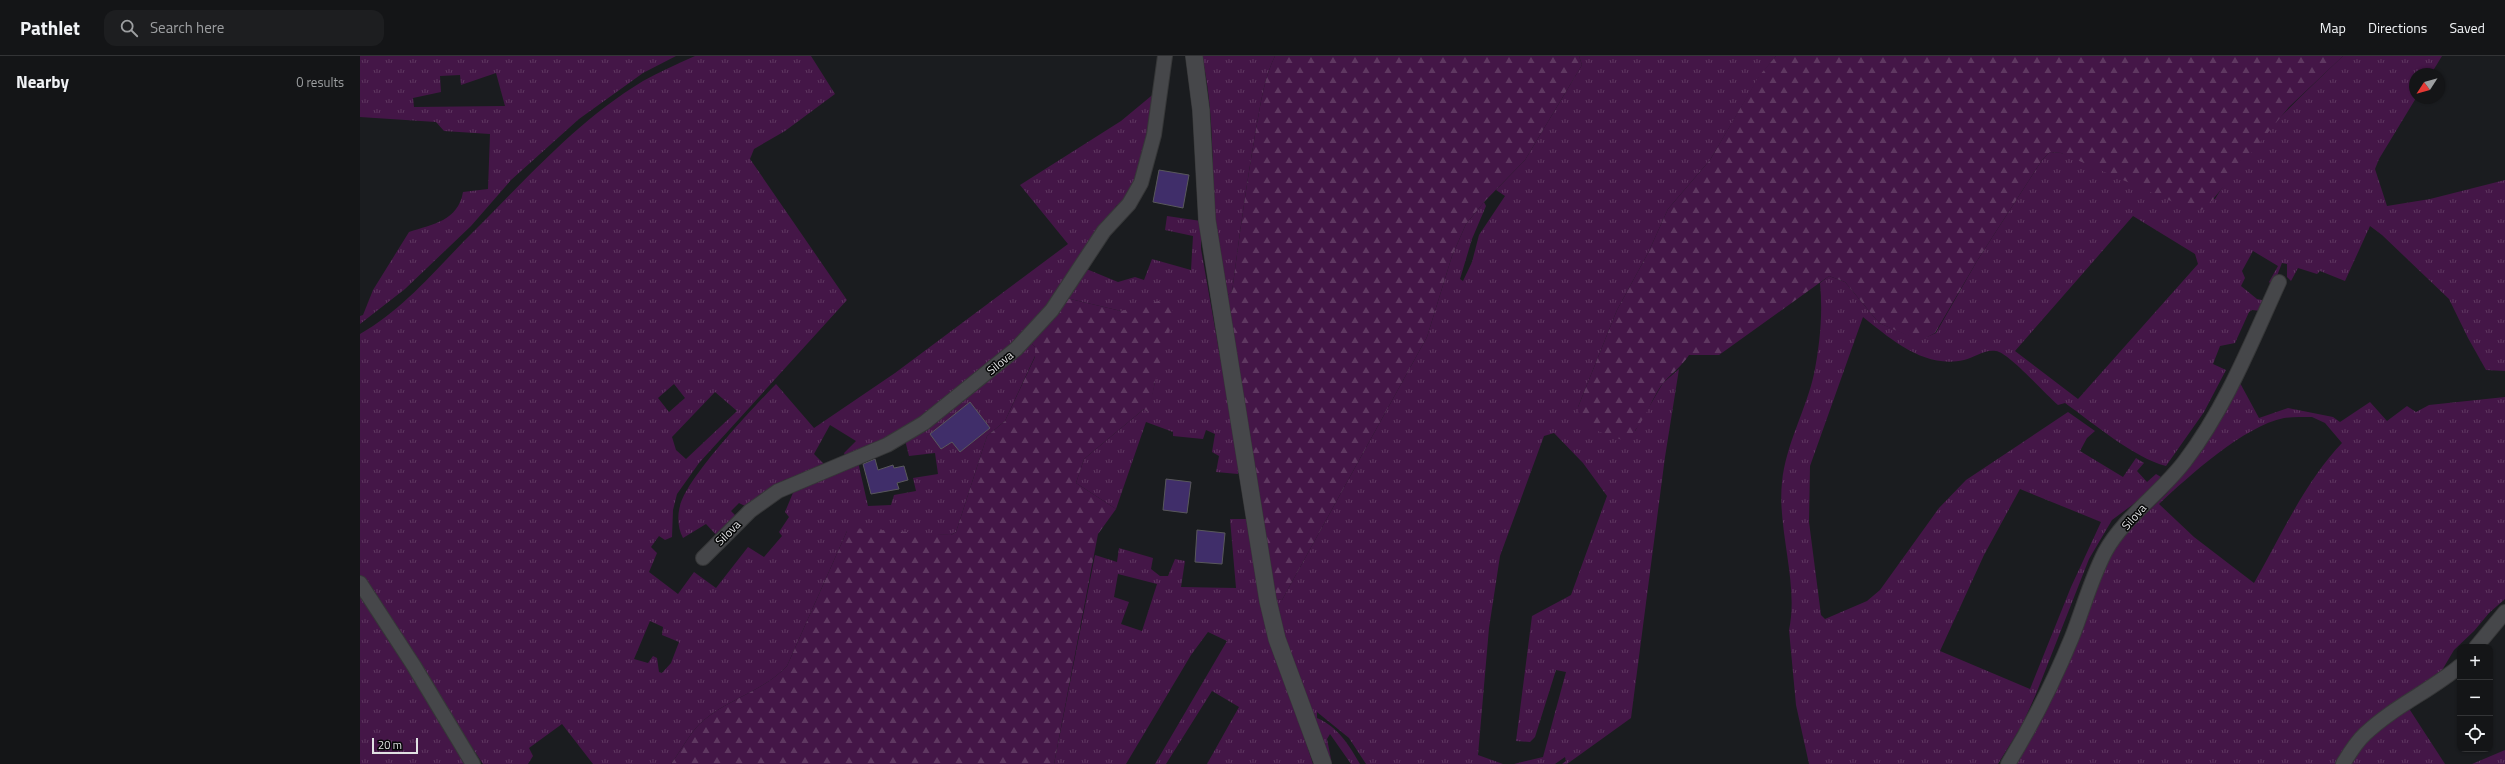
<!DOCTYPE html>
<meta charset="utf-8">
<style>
:root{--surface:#141517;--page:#1d1e20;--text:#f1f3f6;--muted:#9d9fa1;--line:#333436}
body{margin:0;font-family:"Titillium Web",sans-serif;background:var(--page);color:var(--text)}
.controls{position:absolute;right:12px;bottom:12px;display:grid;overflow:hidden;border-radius:8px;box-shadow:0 1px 3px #0004}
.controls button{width:36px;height:36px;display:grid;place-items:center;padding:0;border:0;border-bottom:1px solid var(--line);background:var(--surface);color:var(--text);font:20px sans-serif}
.compass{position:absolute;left:2049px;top:12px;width:36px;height:36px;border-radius:50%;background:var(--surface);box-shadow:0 1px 3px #0004;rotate:234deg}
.scale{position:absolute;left:12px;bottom:10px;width:46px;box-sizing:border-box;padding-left:4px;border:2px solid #e0e1e2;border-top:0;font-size:11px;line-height:14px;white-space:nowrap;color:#e0e1e2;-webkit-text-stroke:3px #060707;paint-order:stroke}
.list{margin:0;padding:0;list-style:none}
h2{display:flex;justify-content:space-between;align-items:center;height:52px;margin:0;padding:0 16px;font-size:17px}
h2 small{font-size:13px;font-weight:400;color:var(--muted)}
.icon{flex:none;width:22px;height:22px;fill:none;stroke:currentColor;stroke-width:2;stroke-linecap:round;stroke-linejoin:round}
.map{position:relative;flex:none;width:2145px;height:708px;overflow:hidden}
header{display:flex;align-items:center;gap:24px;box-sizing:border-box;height:56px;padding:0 20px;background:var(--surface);border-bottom:1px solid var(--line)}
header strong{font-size:19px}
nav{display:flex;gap:22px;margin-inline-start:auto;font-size:14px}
.search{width:280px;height:36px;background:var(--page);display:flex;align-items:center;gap:10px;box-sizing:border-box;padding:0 14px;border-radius:12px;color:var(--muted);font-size:15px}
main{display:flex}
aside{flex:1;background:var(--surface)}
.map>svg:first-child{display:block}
.grass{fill:url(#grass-tufts);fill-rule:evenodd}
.forest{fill:url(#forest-firs)}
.building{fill:#402e6a;stroke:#59585c}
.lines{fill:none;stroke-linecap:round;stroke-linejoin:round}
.minor-casing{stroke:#363738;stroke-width:16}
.tertiary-casing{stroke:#363738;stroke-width:18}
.minor{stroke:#46474a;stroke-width:14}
.tertiary{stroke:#46474a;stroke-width:17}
.labels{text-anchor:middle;stroke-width:3;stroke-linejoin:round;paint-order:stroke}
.street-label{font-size:12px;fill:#e0e1e2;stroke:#060707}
</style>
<header>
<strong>Pathlet</strong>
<div class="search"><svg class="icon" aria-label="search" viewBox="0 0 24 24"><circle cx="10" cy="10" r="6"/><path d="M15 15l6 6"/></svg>Search here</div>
<nav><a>Map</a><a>Directions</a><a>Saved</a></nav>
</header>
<main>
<aside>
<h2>Nearby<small>0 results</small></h2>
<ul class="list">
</ul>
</aside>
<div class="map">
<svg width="2145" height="708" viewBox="0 0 2145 708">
<defs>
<pattern id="grass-tufts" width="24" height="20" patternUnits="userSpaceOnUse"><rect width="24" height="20" fill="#441647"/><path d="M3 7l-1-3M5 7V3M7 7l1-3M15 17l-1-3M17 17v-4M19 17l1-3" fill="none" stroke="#5f3861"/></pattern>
<pattern id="forest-firs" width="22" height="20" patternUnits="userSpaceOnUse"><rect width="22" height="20" fill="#441647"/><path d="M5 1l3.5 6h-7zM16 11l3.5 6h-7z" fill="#5f3861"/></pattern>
</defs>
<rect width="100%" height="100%" fill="#1a1c1f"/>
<path class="grass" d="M0,0H316L283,17L219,63L151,124L111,170L45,233L0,268V260L3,259L13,234L49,176C73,168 98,165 103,136L128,133L130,78L84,75L76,66L0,61ZM136,17L145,50L54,51L53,42L81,36L80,20L100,19L101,29Z
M335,0H451L475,38L425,75L394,93L390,103L487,244L339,407L317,438L313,454L312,481L305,484L299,480L291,491L297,497L289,516L318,538L334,516L356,532L388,491L404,501L422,480L419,476L429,461L425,456L435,432L498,406L508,450L531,449L534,439L556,435L553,422L578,418L575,397L549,400L545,384L669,285L675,291V300L645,365L627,380L596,476L591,479L487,475L427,610C405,634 369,643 344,664C331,674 321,695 311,708H233L202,668L169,692L173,700L168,708H123L0,520V278C42,254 73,217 106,183C162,128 215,66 283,25C299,16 317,8 335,0ZM314,328L325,342L309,356L298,342ZM355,336L377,355L326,403L316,394L312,381ZM290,565L303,571L302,579L319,586L311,607L302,617L299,616L297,602L293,600L288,607L274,603Z
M842,0H915C903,24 900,53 895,79C886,131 879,183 872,236L862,243C860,217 856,191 855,164C852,109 854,54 842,0Z
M1219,0H1416L1399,21L1350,104L1308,153L1288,197L1257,254L1218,351L1275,375L1303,327L1319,313L1305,401L1271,662L1207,708H1202L1206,705L1205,701L1195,708H1154L1183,701L1206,616L1196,614L1175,681L1170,686L1156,685L1172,560L1211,539L1247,440L1223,407L1194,377L1184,380L1140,500L1129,572L1118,699L1143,708H1006L989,682L957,656V662C978,671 989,689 1000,708H991L970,678L967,683L972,708H968L923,576L915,543L922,544L1067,281L1092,200L1106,168L1124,146L1126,150L1112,183L1100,223L1103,225L1112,206L1119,179L1145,140L1136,134L1165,104L1222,9Z
M1983,0H2082L2071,18H2055L2056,42L2019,103L2015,113L2027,150L2070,143L2145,124V315L2126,314L2108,282L2089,243L2022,179L2010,170L1985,225L1960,215L1957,218L1938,212L1931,225L1927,221V208L1922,207L1913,230L1909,226L1918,210L1893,195L1882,215L1885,222L1881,230L1897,243L1906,245L1901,255L1892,254L1889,256L1875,287L1860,290L1853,308L1866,314L1844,356L1806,410C1774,402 1733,367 1705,347L1698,349C1685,338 1648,296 1636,295C1624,293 1614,302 1604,304C1564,313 1531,283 1503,261L1450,410L1449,466L1461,559L1465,563L1507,545L1520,534L1579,452L1606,424L1708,356L1735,375L1727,382L1720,395L1763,421L1776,402L1784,407L1777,415L1787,426L1796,418L1801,421L1787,438L1752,464L1729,503L1676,638L1662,669L1638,708H1449L1436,649L1429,574C1439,528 1417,473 1422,426C1426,388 1446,354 1454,318C1460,288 1463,257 1460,227L1469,220L1485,226L1519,267L1560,284L1576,277L1617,205L1682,104L1690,96L1701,97L1855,143C1885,92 1940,41 1983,0ZM1773,160L1835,198L1838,208L1718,343L1655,295ZM1660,433L1741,466L1711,531L1670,633L1580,595L1624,499Z
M796,36L791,85L768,142L756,150L750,162L724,200L663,282L548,373L486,402L484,397L496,385L470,369L454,398L466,410L424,424L389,452L379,447L371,455L378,462L359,482L346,468L323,482C318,473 317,460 320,450C327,421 394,351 416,328L454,372L535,317L708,188L660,129L761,65Z
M807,160L841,165V193L880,413L878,418L856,416L859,400L852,396L855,378L846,374L843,383L813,380V376L786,366L756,453L716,427L724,403L784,353L788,356L795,326L768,255H761L706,242L724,212L758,226L775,221L784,224L792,203L831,214L833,180L805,174Z
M1880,327L1899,362L1928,352L1973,361L1980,366L2010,346L2027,365L2047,350L2056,356L2069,349L2145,341V543L2129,557L2114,575L2094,594L2078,621L1978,708H1655L1748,501L1760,483L1807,437L1827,411ZM1952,361L1965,367L1982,387C1944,427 1921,480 1894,527L1834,481L1799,448C1829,420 1884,370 1924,362C1933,361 1943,361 1952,361Z
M870,463H886L903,556L953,708H847L879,651L852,635L806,708H795L867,585L848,576L831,599L766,708H694L735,499L757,506L759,492L793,502L791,513L800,520H808L815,503L825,505L821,531L876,532ZM758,518L797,528L782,575L761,568L769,546L754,541Z
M0,532L115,708H0Z
M2048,651L2085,708H1989L2002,689Z
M2145,694V708H2112Z"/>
<path class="forest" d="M915,0H1219L1222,9L1165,104L1124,146L1106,168L1092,200L1067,281L922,544L915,543L862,243L872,236C879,183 886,131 895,79C900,53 903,24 915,0Z
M1416,0H1983L1929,51L1845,153L1834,155L1701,97L1690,96L1682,104L1617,205L1575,277L1560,285L1519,267L1485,226L1469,220L1359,299H1329C1322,310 1312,317 1304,326C1291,341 1281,379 1262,384C1243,376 1218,373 1218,351L1257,254L1288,197L1308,153L1350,104L1399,20Z
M706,242L761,255L802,244L809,247L814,258L795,326L789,357L784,353L724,403L716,427L756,453L738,478L694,708H311C321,695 331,674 344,664C369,643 405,634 427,610L487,475L493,472L591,479L596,476L627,380L645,365L675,301V291L669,285Z"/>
<path class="building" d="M799,114L829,119L823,152L793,146Z
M610,346L630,372L600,396L592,386L581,393L570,378Z
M515,403L518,414L533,409L534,412L544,410L548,424L537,427L539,433L511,438L503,408Z
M806,423L831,426L827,457L803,454Z
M837,474L865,477L862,508L835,506Z"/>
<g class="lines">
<defs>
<path id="minor" d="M343,502L390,455L418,435L527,389L564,367L656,293L692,254L744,175L769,148L781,127L794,79L805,0
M0,527L54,610L113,708
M2116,591L2145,556
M1648,708C1673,667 1694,625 1712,581C1723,553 1731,523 1745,496C1764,461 1801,437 1825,405C1866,351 1891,287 1919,226
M1983,708C1989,698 1996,686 2005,678C2033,651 2070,635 2100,610"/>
<path id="tertiary" d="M834,0L841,54L847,164L908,545L917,583L963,708"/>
</defs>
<use href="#minor" class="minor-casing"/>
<use href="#tertiary" class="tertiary-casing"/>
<use href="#minor" class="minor"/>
<use href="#tertiary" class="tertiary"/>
</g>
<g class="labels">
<g class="street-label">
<text transform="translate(640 307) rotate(-39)" y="4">Silova</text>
<text transform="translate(1774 461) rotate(-48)" y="4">Silova</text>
<text transform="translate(368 477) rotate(-45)" y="4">Silova</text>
</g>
</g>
</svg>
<div class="controls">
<button>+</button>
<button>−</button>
<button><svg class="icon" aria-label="locate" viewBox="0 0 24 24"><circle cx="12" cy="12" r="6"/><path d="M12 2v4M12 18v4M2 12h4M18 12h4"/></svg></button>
</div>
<svg class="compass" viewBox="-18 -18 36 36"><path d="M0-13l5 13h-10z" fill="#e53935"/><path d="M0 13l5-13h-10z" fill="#9d9fa1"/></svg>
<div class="scale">20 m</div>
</div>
</main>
